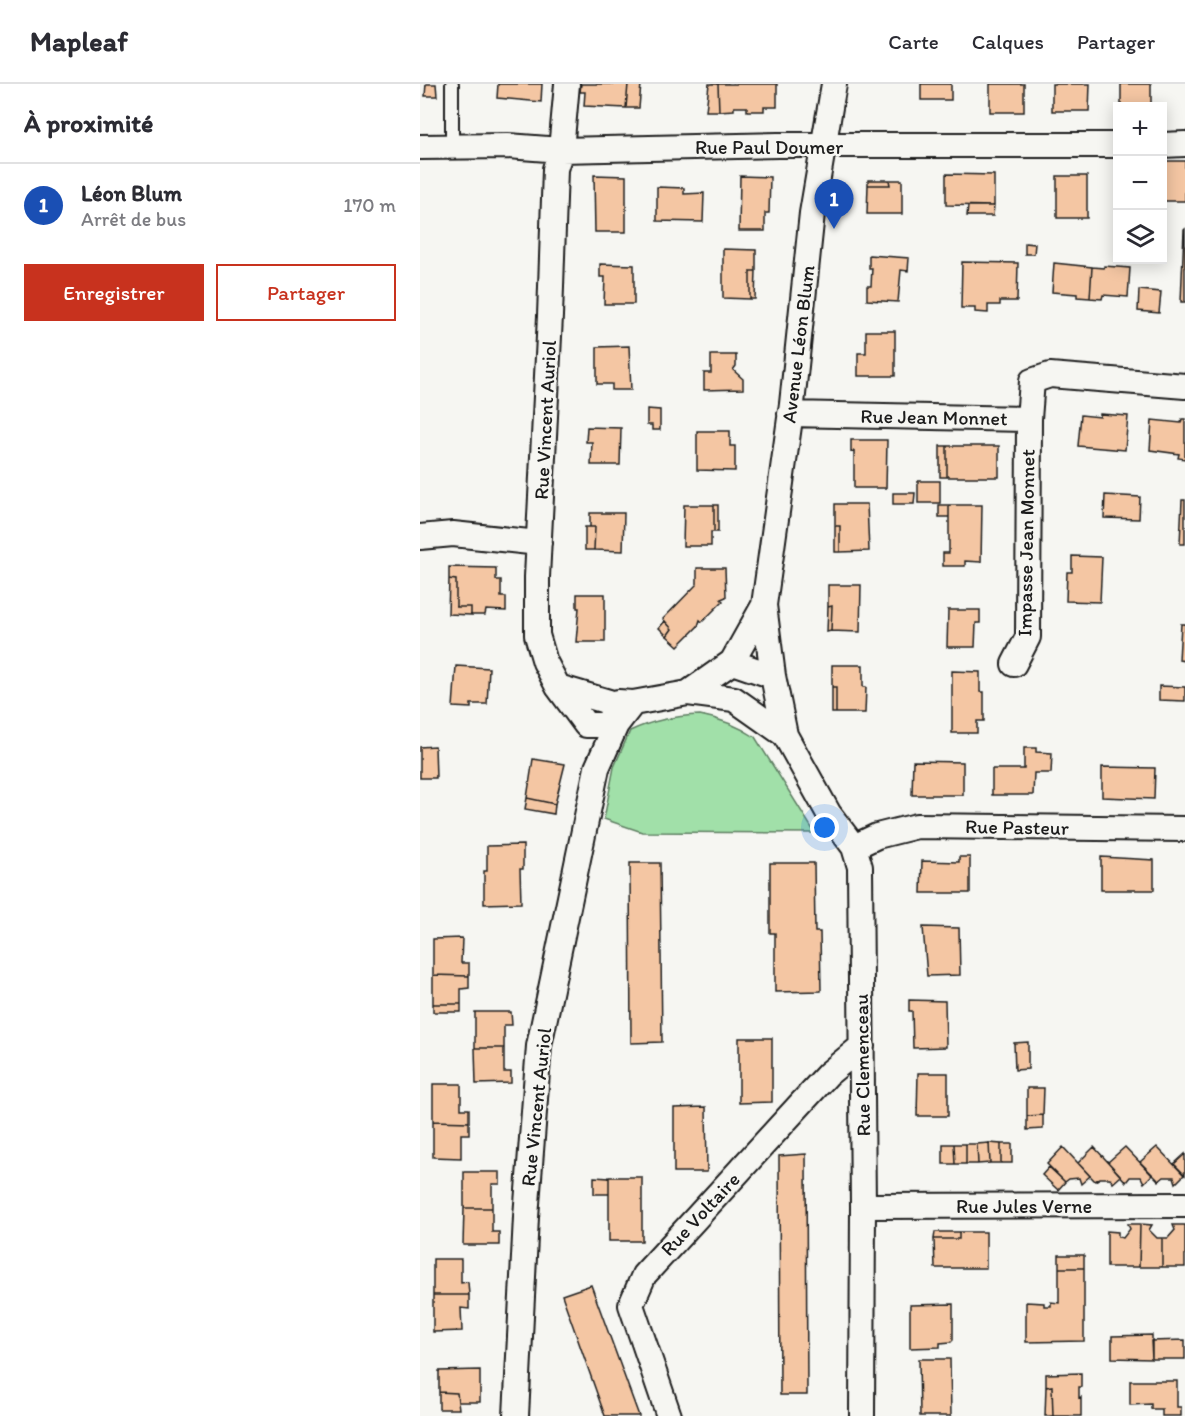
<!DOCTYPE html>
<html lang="fr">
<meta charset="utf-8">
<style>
:root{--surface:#fff;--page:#f2f2f3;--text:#2b2b33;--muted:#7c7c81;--line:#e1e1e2;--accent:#c8321e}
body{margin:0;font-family:Itim,sans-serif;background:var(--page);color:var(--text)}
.controls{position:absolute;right:18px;top:18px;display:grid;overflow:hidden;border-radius:0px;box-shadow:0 3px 15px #0003}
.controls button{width:54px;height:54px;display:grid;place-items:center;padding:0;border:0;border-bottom:2px solid var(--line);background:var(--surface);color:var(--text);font:30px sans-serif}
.you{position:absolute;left:405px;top:744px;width:21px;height:21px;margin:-15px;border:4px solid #fff;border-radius:50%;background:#1a73e8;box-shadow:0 0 0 9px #1a73e833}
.badge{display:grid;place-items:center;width:39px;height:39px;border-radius:50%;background:var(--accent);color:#fff;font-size:20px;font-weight:700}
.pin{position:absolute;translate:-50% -50px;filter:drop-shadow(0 2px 3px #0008)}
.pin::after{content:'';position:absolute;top:32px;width:21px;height:18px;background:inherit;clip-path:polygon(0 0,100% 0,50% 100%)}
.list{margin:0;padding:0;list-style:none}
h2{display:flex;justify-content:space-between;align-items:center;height:78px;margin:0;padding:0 24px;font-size:26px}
h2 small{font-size:20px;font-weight:400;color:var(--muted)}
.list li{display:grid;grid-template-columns:39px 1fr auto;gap:18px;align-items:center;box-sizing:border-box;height:84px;padding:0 24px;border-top:2px solid var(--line)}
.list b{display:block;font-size:22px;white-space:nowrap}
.list p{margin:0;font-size:20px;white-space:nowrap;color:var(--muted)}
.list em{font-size:20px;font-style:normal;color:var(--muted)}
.actions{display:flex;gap:12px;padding:18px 24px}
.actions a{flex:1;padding:14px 0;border:2px solid var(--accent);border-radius:0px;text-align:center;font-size:21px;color:var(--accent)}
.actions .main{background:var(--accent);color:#fff}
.icon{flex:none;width:33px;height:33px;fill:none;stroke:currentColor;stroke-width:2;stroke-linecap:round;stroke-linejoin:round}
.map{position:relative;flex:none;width:765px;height:1332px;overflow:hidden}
header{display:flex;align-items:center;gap:36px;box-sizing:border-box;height:84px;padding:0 30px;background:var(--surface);border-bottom:2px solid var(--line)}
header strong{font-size:28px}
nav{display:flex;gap:33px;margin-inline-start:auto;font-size:21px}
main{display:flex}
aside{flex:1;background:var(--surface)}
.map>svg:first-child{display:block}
.green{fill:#a1e0a9;stroke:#5e7e62;stroke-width:1.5}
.building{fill:#f4c6a3;stroke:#1c1c1c;stroke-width:1.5}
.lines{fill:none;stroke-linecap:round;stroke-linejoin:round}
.lane-casing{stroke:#1c1c1c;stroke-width:16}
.street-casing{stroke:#1c1c1c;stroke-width:28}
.lane{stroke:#f6f6f2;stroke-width:12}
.street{stroke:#f6f6f2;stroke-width:24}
.labels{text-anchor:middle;stroke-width:5;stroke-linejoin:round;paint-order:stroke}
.street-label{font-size:20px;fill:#1c1c1c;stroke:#f6f6f2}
</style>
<header>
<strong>Mapleaf</strong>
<nav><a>Carte</a><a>Calques</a><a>Partager</a></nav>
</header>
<main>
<aside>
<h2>À proximité<small></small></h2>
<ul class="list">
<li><span class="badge" style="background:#1a4fb4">1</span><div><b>Léon Blum</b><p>Arrêt de bus</p></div><em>170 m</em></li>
</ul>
<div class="actions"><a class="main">Enregistrer</a><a>Partager</a></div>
</aside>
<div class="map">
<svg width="765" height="1332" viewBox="0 0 765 1332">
<rect width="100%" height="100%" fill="#f6f6f2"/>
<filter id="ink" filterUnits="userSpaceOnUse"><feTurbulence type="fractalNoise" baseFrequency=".0167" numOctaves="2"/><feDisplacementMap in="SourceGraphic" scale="12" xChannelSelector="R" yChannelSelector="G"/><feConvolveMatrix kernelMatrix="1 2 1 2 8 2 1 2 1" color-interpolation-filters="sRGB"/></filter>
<g filter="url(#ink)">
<path class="green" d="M280,631C301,635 317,641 335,653L395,749L222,748L184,735L194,683L210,647C233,636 254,632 280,631Z"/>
<path class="building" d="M6,0H16L17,12H5Z
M78,0H122L121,18L77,14Z
M161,0H208L206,24L164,22L165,8H160Z
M208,0H221L219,24H206Z
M289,0H298L299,27H286Z
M298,0H357V23H344V27H327V23H314V26L299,27Z
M501,0H531V16H501Z
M570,0H604V28H570Z
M632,0H670L669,27H632Z
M701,0H731V22H701Z
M742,77H765V117H742Z
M526,90L574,91V122L526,121Z
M174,91L206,92V148H175Z
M320,92L350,93L349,129H345V147H319Z
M637,92H667V134H637Z
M448,96H469L470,101H448Z
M469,96H482V130H447L448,101H470Z
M237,103L264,104V110L284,109L283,138L237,137Z
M548,122H574L573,132H547Z
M765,145V218H761L764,146Z
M605,159L615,160L614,170H605Z
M303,165L336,166V187H330V215L303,214Z
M449,171L489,174L488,187L481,186L478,218L447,216V202H451L452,184H449Z
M542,178L598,179L597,217H580V221H568V229L555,228V224H541Z
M634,179L672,183L670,214L657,213V210L632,208Z
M180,180L214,181V220H184L185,193H180Z
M684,182L710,184L708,213L683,211L682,215L670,214L672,183L684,184Z
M330,187H336L335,215H330Z
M719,206L741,208L739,229L718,227Z
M446,247H475V292H438V269H446Z
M209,262L211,306H192V300H177V263Z
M291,271H316V282L313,286L323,295V305L284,306V289H291Z
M227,325L240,326V346H232V341H227Z
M680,330L708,332L705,366L658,362L661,331L680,333Z
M762,335H765V375L758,374L759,370L730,366L732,336L761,339Z
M167,343L201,344L200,381H171L172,358H166Z
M277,347H310V362H315V387L277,386Z
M431,356H467L466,404H434V367L431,368Z
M520,362H527V393H520Z
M527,362H579V393H527Z
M498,397H520V419H498Z
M473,409H495L494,420H473Z
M685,411L720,413L719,435L684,434Z
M762,416H765V460H760Z
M415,420H447L449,467L420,468V442H415Z
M264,421H294V448H291V462H263Z
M294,421H298V448H294Z
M519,421H529V433H519Z
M529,421H562L561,478L545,477V482H523V469H529Z
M170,429H204L203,467L174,466L175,443H170Z
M415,442H420V468H415Z
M165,443H175L174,466H165Z
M652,472L682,473L680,518L646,517L647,488H652Z
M29,483L76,484V496H81V513H86V527L66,526L65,531H51V523H36V496L29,495Z
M277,484H305L306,513L301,515L303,517L282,538L280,536L278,542L258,562L247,552L252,545L243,535L277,500Z
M29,495L36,496V523H51V531L28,530Z
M408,501H441L440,548L411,547L412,522L408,523Z
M157,510H185V558H156L159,524H157Z
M412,522L411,547L407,548L408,523Z
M528,526H560V539H556L555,563H527Z
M245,537L252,545L247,552L239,544Z
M761,540H765V577L759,576Z
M412,581H443V603H446L445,629H416V603H412Z
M36,582L69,584L67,620H51V624L33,623Z
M532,587L560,588V608H564V637H557V649H532Z
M739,602L765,603V617L739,616Z
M412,603H416V629H412Z
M15,662L16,694H0V663Z
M604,664H616V668L632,669L631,689H614L613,711H572V685H604Z
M113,675L145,680L135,720L107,714Z
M493,677L543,678V711H492Z
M682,683L735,684L734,715L682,713Z
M107,714L135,720L134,730L105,725Z
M103,761V785H100L101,819L64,820V787H67V762Z
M539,773H550V809H501L502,777L539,778Z
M681,773L734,776V806H681Z
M210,779H240L242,958L211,959Z
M350,779H394L395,848H400L401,907L355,908V849H350Z
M503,843L539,844L540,891L507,892Z
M42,854L41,879H49V892L13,891V855Z
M13,891L49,892V904L41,905V920H13Z
M489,916L525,917L526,963L493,964L492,927H489Z
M13,920H41V928H13Z
M55,928H91L92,941H84V964H55Z
M319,954H352V1018L319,1019Z
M608,958V985L595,986L594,959Z
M55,964H84V988H91V999L56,1000Z
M498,989H528V1032H497Z
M13,1000H41V1025H49V1038L13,1037Z
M607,1004H624L623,1031L607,1032Z
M286,1023L287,1088H254V1024Z
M623,1031V1045L607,1046V1032Z
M13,1037L49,1038V1050H41V1074L13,1073Z
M569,1059L581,1060V1079H570Z
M569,1059L570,1079L558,1080L557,1060Z
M523,1060H534L535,1080H523Z
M534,1060H546V1080H535Z
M546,1060H557L558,1080H546Z
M581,1060H592V1079H581Z
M643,1063L670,1092L661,1100L659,1094L649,1095L645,1098L627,1080Z
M674,1063L701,1092L693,1099L690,1094H680L675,1097L658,1079Z
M705,1063L732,1091L724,1099L721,1093H710L706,1098L688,1078Z
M737,1063L764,1091L756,1099L754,1093H744L739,1097L720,1078Z
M386,1070L387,1311H360L359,1072Z
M765,1070V1091L754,1080Z
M629,1083L645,1098L638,1106L622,1091Z
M44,1088H80V1100H72V1124H44Z
M174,1093L189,1094V1110H174Z
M189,1093H222V1157H189Z
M44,1124H72V1148H79V1161H43Z
M708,1140H720L719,1183H687V1147L698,1148V1153L703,1154L710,1145Z
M720,1140L732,1141L729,1146L737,1154H742V1183H719Z
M753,1141H765V1183H742V1154H748L755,1146Z
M515,1148H539V1155H514Z
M539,1148H566V1184H515L514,1155H539Z
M639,1171H664V1184H639Z
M13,1175H41V1199L48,1198L49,1211H13Z
M639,1184H664V1257L606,1258V1218L624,1219V1222H631V1218L639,1219Z
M171,1201L219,1332H185L142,1211Z
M13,1211H49V1225L41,1224L42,1247L13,1248Z
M533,1220V1256L531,1258L520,1259V1263L490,1264V1221Z
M732,1251V1275L692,1274V1252Z
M765,1256V1275H732L731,1257Z
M499,1275H530L531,1332H500Z
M60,1286V1318H38L37,1309L19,1308V1287Z
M661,1289V1303H659V1314L661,1313V1332H633L632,1302L626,1303V1290Z
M710,1297H757V1323H761V1332H742V1325H731V1320L710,1321Z
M632,1302L633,1332H625L626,1303Z
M19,1308L37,1309L39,1325H19Z"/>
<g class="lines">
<defs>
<path id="lane" d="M32,0V63"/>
<path id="street" d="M414,0L392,129L372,320L344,521L353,592L365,651L409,730L434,763L440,783L443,1122L442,1332
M742,61L765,60
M0,63L88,62L141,66L358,61H698
M370,330L609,335L612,297L630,291L765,302
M0,453L33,450L119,459
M312,578L353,592
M594,580L608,553L609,335
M138,603L189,618L196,641H166L138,603L125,578L117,551V493L130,232L135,85L141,66L147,0
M268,609L312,578L344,521
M198,618L213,619L268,609L314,615L365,651
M434,763L457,752L497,742L765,745
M443,1122L765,1121
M96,1332L106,1133L119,962L177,684L196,641L213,619
M249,1332L211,1221L224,1191L408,990L442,962"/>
</defs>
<use href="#lane" class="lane-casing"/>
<use href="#street" class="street-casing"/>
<use href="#lane" class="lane"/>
<use href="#street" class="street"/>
</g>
</g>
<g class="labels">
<g class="street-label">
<text x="349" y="70">Rue Paul Doumer</text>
<text transform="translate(378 260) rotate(-83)" y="7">Avenue Léon Blum</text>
<text transform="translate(514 333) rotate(1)" y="7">Rue Jean Monnet</text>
<text transform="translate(125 336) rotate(-87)" y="7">Rue Vincent Auriol</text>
<text transform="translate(606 459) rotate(-89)" y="7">Impasse Jean Monnet</text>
<text transform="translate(597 743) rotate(1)" y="7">Rue Pasteur</text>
<text transform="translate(442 981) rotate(-91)" y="7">Rue Clemenceau</text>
<text transform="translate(116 1023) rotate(-84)" y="7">Rue Vincent Auriol</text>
<text x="604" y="1129">Rue Jules Verne</text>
<text transform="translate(280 1130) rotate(-47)" y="7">Rue Voltaire</text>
</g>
</g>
</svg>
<div class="controls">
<button>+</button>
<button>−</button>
<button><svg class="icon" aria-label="layers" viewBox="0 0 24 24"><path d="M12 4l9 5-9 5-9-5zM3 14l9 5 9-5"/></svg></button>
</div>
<div class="you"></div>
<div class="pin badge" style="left:414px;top:145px;background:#1a4fb4">1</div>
</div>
</main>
